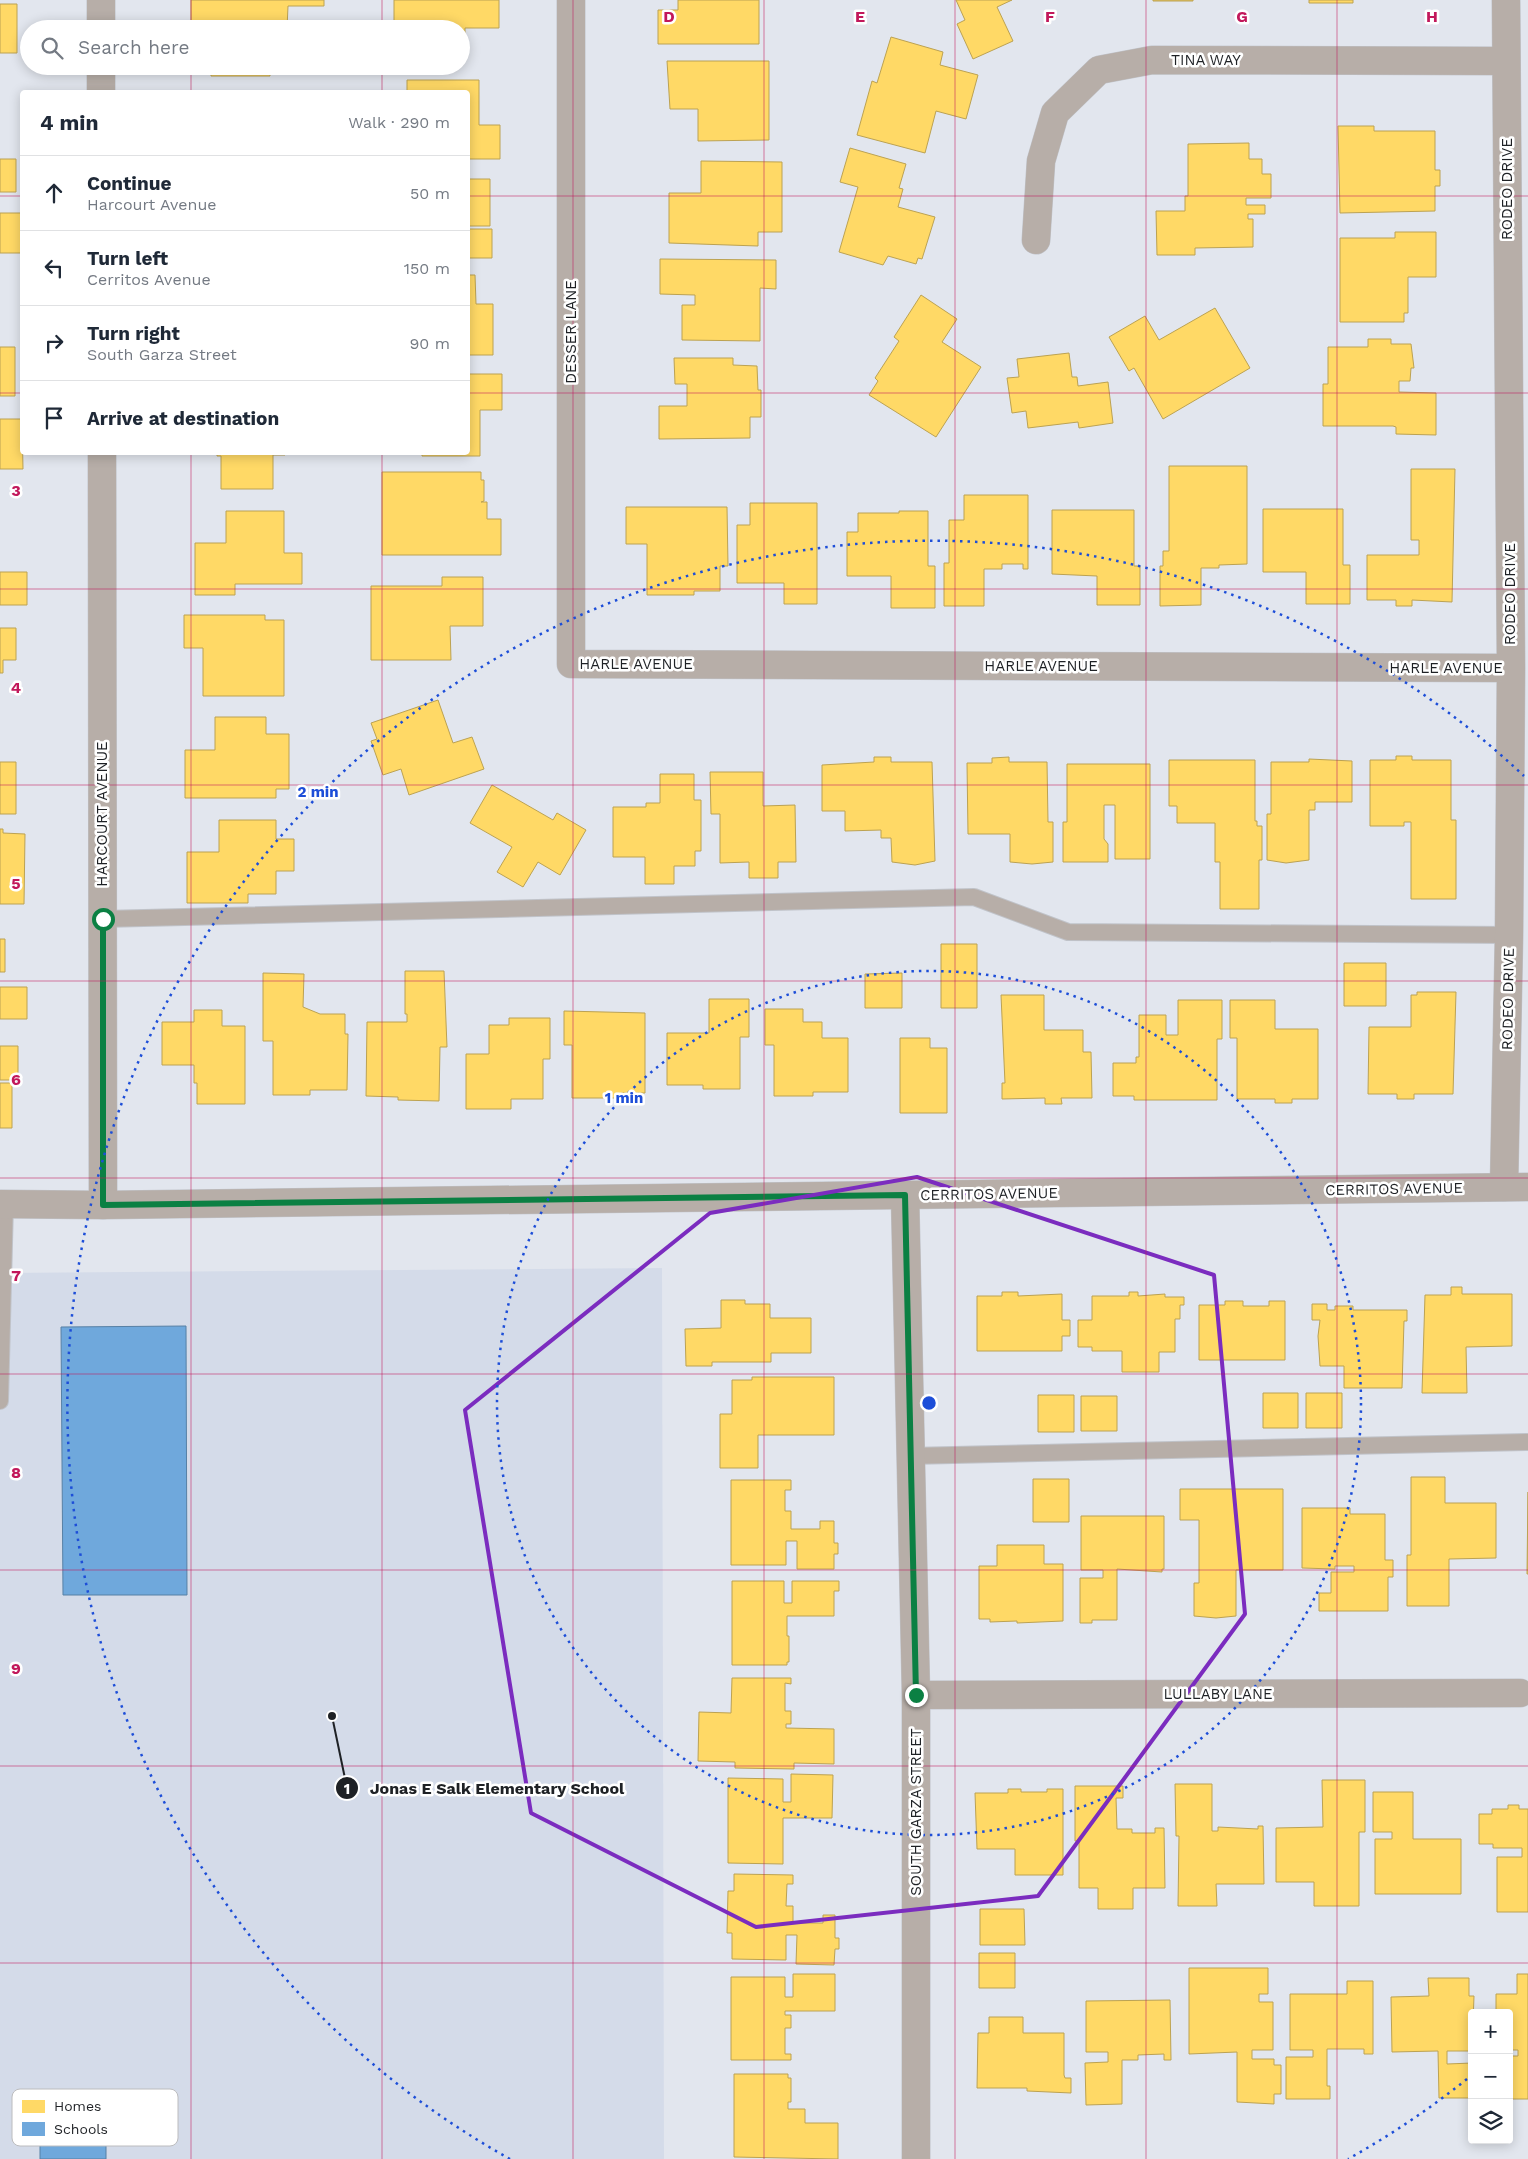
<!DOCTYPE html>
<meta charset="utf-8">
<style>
:root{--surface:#fff;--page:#f2f2f3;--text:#1f2937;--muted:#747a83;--line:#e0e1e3}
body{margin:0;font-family:"Work Sans",sans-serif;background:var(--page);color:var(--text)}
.controls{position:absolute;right:15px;bottom:15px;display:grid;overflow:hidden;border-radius:5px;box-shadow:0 2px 12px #0003}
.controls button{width:45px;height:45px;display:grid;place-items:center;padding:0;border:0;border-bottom:1px solid var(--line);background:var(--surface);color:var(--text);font:25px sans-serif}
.stop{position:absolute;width:15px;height:15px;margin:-11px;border:4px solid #0b8043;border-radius:50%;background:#fff}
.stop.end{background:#0b8043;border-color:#fff;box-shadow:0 1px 5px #0008}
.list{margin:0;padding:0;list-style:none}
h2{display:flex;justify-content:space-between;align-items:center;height:65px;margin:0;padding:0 20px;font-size:21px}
h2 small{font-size:16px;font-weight:400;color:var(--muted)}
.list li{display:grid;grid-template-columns:32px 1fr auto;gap:15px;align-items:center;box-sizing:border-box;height:75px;padding:0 20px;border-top:1px solid var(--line)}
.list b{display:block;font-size:19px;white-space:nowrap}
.list p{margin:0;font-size:16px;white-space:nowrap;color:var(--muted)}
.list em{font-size:16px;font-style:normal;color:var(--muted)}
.icon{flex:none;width:28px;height:28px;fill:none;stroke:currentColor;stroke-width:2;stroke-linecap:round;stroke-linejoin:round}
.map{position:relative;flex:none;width:1528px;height:2159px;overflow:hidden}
.search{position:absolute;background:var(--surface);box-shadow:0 2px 12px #0003;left:20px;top:20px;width:450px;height:55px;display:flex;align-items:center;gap:12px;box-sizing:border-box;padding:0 18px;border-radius:28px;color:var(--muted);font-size:19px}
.panel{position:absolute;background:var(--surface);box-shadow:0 2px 12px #0003;left:20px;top:90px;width:450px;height:365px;border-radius:5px}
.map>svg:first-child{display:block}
.built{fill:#d4dbe9}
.homes{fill:#ffd966;stroke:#bca252}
.schools{fill:#6fa8dc;stroke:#5780a5}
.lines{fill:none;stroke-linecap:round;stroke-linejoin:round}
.service-casing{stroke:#c0c3c9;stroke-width:18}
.minor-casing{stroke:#c0c3c9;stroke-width:29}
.tertiary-casing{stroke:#c0c3c9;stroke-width:29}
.service{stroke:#b7aea8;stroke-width:16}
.minor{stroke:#b7aea8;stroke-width:28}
.tertiary{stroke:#b7aea8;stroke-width:28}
.route{stroke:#0b8043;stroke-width:6}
.marked{fill:none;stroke:#7b2cbf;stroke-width:4;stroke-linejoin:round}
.grid{fill:none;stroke:#c2185b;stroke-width:1;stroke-opacity:0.55}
.ring{fill:none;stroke:#1d4ed8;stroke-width:2.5;stroke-dasharray:2.5 5}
.labels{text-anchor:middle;stroke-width:5;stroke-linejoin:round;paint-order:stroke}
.street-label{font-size:15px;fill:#1e2125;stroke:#fff}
.key{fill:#fff;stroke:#bcbcbe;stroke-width:1}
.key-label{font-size:14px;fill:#1e2125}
.grid-label{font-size:16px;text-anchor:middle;font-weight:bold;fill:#c2185b;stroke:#fff;stroke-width:5;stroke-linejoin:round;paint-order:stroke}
.centre{fill:#1d4ed8;stroke:#fff;stroke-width:2.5}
.ring-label{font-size:15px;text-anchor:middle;font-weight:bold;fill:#1d4ed8;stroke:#fff;stroke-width:5;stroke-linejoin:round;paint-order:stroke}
.leader{fill:none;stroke:#1e2125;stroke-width:2}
.callout-dot{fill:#1e2125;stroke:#fff;stroke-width:2}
.mark-label{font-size:15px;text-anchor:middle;font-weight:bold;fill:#fff}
.callout-label{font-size:16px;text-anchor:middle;font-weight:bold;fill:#1e2125;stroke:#fff;stroke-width:5;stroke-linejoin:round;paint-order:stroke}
</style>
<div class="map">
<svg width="1528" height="2159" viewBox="0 0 1528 2159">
<rect width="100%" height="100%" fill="#e2e6ee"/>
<path class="built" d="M662,1268L664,2159H0V1273Z"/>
<path class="homes" d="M191,0H324V6H288L287,29L191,28Z
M394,0H499V28H465V61H461V29H394Z
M678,0H759V44H658V10H678Z
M956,0H1012L997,7L1013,41L973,59L957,24L965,20Z
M1153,0H1193V1H1153Z
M1309,0H1353V3H1309Z
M0,4H17V53H0Z
M891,37L943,52L940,65L978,75L966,119L936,111L925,153L857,135L872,81L877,83Z
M667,61H769V140L698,141V109H670Z
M211,66H270V76H211Z
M407,80H479V125H500V159H468V92H407Z
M1338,126H1374V131H1435V170H1440V186H1435V211L1340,213Z
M1249,143V159H1262V174H1271V198H1246V205H1265V214H1248V219H1253V247L1195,248V255H1157L1156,211H1185V196H1188V144Z
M850,148L906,164L899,188L903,189L898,207L935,217L922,259L918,258L916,264L888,256L883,265L839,252L858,187L840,182Z
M0,159H16V192H0Z
M701,161L782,162V232H758V246L669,243V193H701Z
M468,179H490V226H468Z
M0,213H22V253H0Z
M468,229H492V258H468Z
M1395,232H1436V277H1408V313H1404V322H1340V238H1395Z
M660,259L776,260V289L760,288V341L682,340V305H695V295L660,294Z
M468,275H475L476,304H493V355H468Z
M921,295L957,319L942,342L981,367L936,437L869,395L878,381L875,378L899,341L894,337Z
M1215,308L1250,368L1163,419L1134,368L1129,371L1109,337L1145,316L1159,340Z
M1368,339H1391V344H1411L1414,368H1411L1410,381H1399V392L1436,393V435L1396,434V427L1393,426H1323V384H1328V347H1368Z
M0,347H15V396H0Z
M1069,353L1072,377H1077L1078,386L1108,382L1113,423L1079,428L1078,422L1028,428L1026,411L1012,413L1007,378L1019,377L1017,359Z
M674,358H733V365L757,366L758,390H761V417H750V438L659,439V406H687V384H675Z
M468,374H502V410H480V456H422V452H468Z
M0,419H22L23,469H0Z
M217,452H285V455H273V489H221V456H217Z
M1169,466H1247V564L1219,565V568H1201V605L1160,606V566H1163V551H1169Z
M1411,469H1455L1452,602L1412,600V606H1396V600H1367V555H1419V540H1411Z
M382,472H481V480H484V501L481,502H487V519H501V555H382Z
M964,495H1028V569H1023V564H1002V569H984V606H944V563H949V520H964Z
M750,503H817V604H784V583H737V525H750Z
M626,507H727L728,566H720V591H694V595H647V544H626Z
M1263,509H1343V565H1350V604H1306V572H1263Z
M1052,510H1134V566H1140V605H1097V576L1052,574Z
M226,511H284V553H302V584H235V595H195V543H226Z
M899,511H928V566H935V608H891V576H847V532H858V513H899Z
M0,572H27V605H0Z
M442,577H483V626H450L451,660H371V586H442Z
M184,615H265V620H284V696H203V648H184Z
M0,628H16V660H3V673H0Z
M438,700L453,743L472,737L484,769L409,795L401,769L383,775L371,741L377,739L371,723Z
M215,717H266V734H289V789H276V798H185V750H215Z
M1396,756H1412V760H1451V820H1456V899H1411V822H1404V826H1370V760H1396Z
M874,757H891V762H932L935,861L915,865L892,862L891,838H881V830L845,831V811H822V765L874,762Z
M1009,757V762H1047L1048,822H1053V862L1032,864L1010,862V834H968L967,763H992V758Z
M1309,759L1352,761V802H1315V810H1309V860L1286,863L1267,860V814H1271V762H1309Z
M1169,760H1255V821H1257V826H1262V860H1259V909H1220V862H1215V823H1177V806H1169Z
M0,762H16V814H0Z
M1067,764H1150V859H1115V805H1104V839L1108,844V862H1063V822H1067Z
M710,772H763V806L795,805L796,862H778V878H749V862L720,863V814H711Z
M660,774H694V800H701V851H695V866H674V884H645V857H613V807H646V803H660Z
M492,785L553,820L557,813L586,830L560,875L538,862L523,887L497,872L512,847L470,823Z
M219,820H276V839H294V871H276V894H248V903H187V852H219Z
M0,829H3V833L25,834L24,904H0Z
M0,939H5V972H0Z
M941,944H977V1008H941Z
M1344,963H1386V1006H1344Z
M405,971H444L447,1047H440L439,1101L398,1100V1097L366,1096L367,1022H407V1014H405Z
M263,973L304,974L303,1007L320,1014H345V1034H348L347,1090H310V1095H273V1041H263Z
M902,973V1008H865V974Z
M0,987H27V1019H0Z
M1417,992H1456L1453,1094H1414V1099H1397V1094H1368L1369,1027H1411V995H1417Z
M1001,995H1044V1030H1083V1052H1091L1092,1098H1061L1062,1104H1045V1098L1002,1099V1083H1005Z
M709,999H749V1037H740V1089H703V1085H667V1033H709Z
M1178,1000H1222V1039H1217V1100H1134V1096H1113V1063H1136V1057H1139V1015H1166V1035H1178Z
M1230,1000H1275V1029H1318V1099H1292V1103H1275V1099H1237V1038H1230Z
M765,1009H803V1022H822V1038H848V1092H813V1096H774V1045H765Z
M194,1010H222V1026H245V1104H197V1083H194V1065H162V1022H194Z
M564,1011L645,1013V1093H621V1098H572V1045H564Z
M509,1018H550V1059H543V1099H511V1109H466V1054H489V1025H509Z
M900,1038H930V1048H947V1113H900Z
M0,1046H18V1080H0Z
M0,1083H12V1128H0Z
M1451,1287H1462V1294H1512V1346L1466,1347L1467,1393H1422L1425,1295H1451Z
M1002,1292H1018V1296L1062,1294V1320H1070V1336H1062V1351H977V1296H1002Z
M1129,1292H1138V1296L1165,1294V1297H1184V1305H1180V1319H1175V1352H1159V1372H1122V1351H1092V1347H1078V1320H1092V1296H1129Z
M721,1300H745V1304H770V1318H811V1353H771V1362H712V1366H686L685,1329L721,1328Z
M1225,1301H1243V1306H1269V1301H1285V1360H1199V1305H1225Z
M1312,1304H1327V1310H1335V1306H1353V1310H1407V1321H1404L1402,1388H1344V1366H1320L1318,1336L1320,1320H1312Z
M752,1377H834V1435H758V1468H720V1414H732V1380H752Z
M1263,1393H1298V1428H1263Z
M1306,1393H1342V1428H1306Z
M1038,1395H1074V1432H1038Z
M1081,1396H1117V1431H1081Z
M1411,1477H1445V1503H1496V1558L1449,1559V1606H1407V1555H1411Z
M1033,1479H1069V1522H1033Z
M731,1480H791V1490H785V1511H791V1529H820V1521H834V1543H838V1554H834V1569H797V1541H786V1565H731Z
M1180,1489H1283V1570H1236V1616L1216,1618L1194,1616V1583H1199V1520H1180Z
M1528,1492V1574H1527Z
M1302,1508H1350V1514H1385V1560H1393V1577H1388V1611H1319V1593H1331V1572H1354V1566H1335V1569L1302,1568Z
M1081,1516H1164V1569H1162V1572L1117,1569V1620H1092V1623H1080V1578H1103V1570H1081Z
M997,1545H1044V1564H1063V1621L1017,1623V1621L990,1622V1619H979V1566H997Z
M732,1581H784V1603H792V1581H839V1591H834V1616H787V1636H789V1662H787V1665H732Z
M732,1678H791V1684L785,1683V1711H791V1724H786V1728L834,1729V1764L794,1763V1769L735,1768V1762L698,1761L699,1712L731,1713Z
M791,1774L833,1775L832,1818H783V1864L728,1863V1778L783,1779V1802H791Z
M1322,1780H1365V1832H1359V1906H1314V1882H1276V1828L1323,1827Z
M1175,1784H1212V1831H1218V1827L1258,1829V1826H1263L1264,1884H1216L1217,1906H1178L1179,1836H1176Z
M1075,1786H1123V1798H1116L1117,1829H1132V1833H1155V1828H1164L1165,1888H1133V1909H1098V1888H1079V1841H1075Z
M1008,1789H1021V1792H1047V1789H1063V1875H1015V1849H977L975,1793H1008Z
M1373,1792H1413V1839H1461V1894H1375V1839H1392V1832H1373Z
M1508,1805H1519V1809H1528V1912H1497V1857H1522V1848H1493V1844H1479V1814H1492V1809H1508Z
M734,1874L793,1875V1884H787L786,1906H793V1923H823V1915H835V1938H839V1949H835L834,1965L796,1964L797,1935H786V1960L732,1959V1933H727L728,1891H734Z
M980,1909H1024L1025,1945H980Z
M979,1953H1015V1988H979Z
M1189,1968H1268V1994H1259V2002H1273V2050H1252V2059H1274V2065H1281V2094H1274V2104L1237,2102V2052L1189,2054Z
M793,1974H835V2011H785V2015H791V2028H785V2054H791V2060H731V1977H785V1997H793Z
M1517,1974H1528V2099H1509V2056H1518V2050H1509V2013H1496V1994H1517Z
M1428,1978H1469V1996H1474L1472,2051H1447V2064L1472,2063V2098H1439L1438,2051L1392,2052L1391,1997L1429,1996Z
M1347,1981H1373V2054H1364V2049H1327V2086H1330V2099H1286V2057H1313V2050H1290V1994H1347Z
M1170,2000L1171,2060H1164V2054L1138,2055V2060H1122V2104L1086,2105L1085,2063L1108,2062V2052H1086V2001Z
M989,2017H1023V2033H1064V2075L1065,2078H1071V2093L1027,2091V2088H977L978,2033H989Z
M734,2074H788V2078H791V2102H788V2109H805V2123H838V2159L734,2157Z"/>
<path class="schools" d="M186,1326L187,1595H63L61,1327Z
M40,2118H106V2159H40Z"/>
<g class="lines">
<defs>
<path id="service" d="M103,919L974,897L1068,932L1509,935
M0,1401L5,1204
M910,1456L1528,1442"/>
<path id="minor" d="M101,0V29
M571,0V664L1511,668
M101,66V92
M1036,240L1041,161L1055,113L1099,70L1152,60L1506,61
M102,452L103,1205
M1504,1187L1509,935L1511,668L1506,0
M905,1195L916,1695V2159
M916,1695L1520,1693"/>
<path id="tertiary" d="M0,1204L103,1205L1528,1187"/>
</defs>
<use href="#service" class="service-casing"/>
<use href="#minor" class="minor-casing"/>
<use href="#tertiary" class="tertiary-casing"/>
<use href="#service" class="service"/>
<use href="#minor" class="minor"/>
<use href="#tertiary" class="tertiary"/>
</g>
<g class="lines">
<path class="route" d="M103,919V1205L905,1195L916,1695"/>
</g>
<path class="marked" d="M917,1177L1214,1275L1245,1614L1038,1896L756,1927L531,1813L465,1410L710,1213Z"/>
<path class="grid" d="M191,0V29M382,0V29M573,0V2159M764,0V2159M955,0V2159M1146,0V2159M1337,0V2159M191,66V92M382,66V92M0,196H22M468,196H1528M0,393H22M468,393H1528M191,452V2159M382,452V2159M0,589H1528M0,785H1528M0,981H1528M0,1178H1528M0,1374H1528M0,1570H1528M0,1766H1528M0,1963H1528"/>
<g class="ring">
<circle cx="929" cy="1403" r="432"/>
<path d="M1467 2079A864 864 0 0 1 1348 2159M510 2159A864 864 0 1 1 1524 776"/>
</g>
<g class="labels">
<g class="street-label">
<text x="1206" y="65">TINA WAY</text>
<text transform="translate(1507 189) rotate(-90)" y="5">RODEO DRIVE</text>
<text transform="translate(571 332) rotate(-90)" y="5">DESSER LANE</text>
<text transform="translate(1510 594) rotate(-90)" y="5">RODEO DRIVE</text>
<text x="636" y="669">HARLE AVENUE</text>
<text x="1041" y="671">HARLE AVENUE</text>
<text x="1446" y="673">HARLE AVENUE</text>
<text transform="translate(102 814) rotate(-90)" y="5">HARCOURT AVENUE</text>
<text transform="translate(1508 999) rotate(-89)" y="5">RODEO DRIVE</text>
<text transform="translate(1394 1189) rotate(-1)" y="5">CERRITOS AVENUE</text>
<text transform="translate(989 1194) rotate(-1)" y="5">CERRITOS AVENUE</text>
<text x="1218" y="1699">LULLABY LANE</text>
<text transform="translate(916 1812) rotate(-90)" y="5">SOUTH GARZA STREET</text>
</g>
</g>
<rect x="12" y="2089" width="166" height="57" rx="8" class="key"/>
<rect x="22" y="2100" width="23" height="13" fill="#ffd966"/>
<rect x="22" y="2122" width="23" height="14" fill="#6fa8dc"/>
<g class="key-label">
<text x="54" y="2111">Homes</text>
<text x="54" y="2134">Schools</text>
</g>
<g class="grid-label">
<text x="669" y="22">D</text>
<text x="860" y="22">E</text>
<text x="1050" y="22">F</text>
<text x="1242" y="22">G</text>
<text x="1432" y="22">H</text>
<text x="16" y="496">3</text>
<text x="16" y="693">4</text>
<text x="16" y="889">5</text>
<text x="16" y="1085">6</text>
<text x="16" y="1281">7</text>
<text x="16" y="1478">8</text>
<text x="16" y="1674">9</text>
</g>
<circle cx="929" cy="1403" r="8" class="centre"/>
<g class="ring-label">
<text x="318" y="797">2 min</text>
<text x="624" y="1103">1 min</text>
</g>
<path class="leader" d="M332 1716L347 1788"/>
<g class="callout-dot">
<circle cx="332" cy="1716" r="5"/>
<circle cx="347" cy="1788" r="12"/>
</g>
<g class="mark-label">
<text x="347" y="1794">1</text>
</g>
<g class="callout-label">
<text x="497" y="1794">Jonas E Salk Elementary School</text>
</g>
</svg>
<div class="controls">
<button>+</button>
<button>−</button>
<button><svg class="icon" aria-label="layers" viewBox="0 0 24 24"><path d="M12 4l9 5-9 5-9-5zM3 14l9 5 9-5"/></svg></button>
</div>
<div class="stop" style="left:103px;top:919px"></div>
<div class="stop end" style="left:916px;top:1695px"></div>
<div class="search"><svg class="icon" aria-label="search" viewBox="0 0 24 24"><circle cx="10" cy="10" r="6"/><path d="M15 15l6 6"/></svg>Search here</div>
<section class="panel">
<h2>4 min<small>Walk · 290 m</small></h2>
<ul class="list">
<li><svg class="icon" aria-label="ahead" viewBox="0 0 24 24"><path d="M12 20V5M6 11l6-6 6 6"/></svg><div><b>Continue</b><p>Harcourt Avenue</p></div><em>50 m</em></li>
<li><svg class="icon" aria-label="left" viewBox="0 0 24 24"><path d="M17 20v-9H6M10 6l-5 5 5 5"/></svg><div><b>Turn left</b><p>Cerritos Avenue</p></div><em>150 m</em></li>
<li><svg class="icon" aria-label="right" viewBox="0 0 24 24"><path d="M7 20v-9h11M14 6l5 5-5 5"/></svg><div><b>Turn right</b><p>South Garza Street</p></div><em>90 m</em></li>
<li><svg class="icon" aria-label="arrive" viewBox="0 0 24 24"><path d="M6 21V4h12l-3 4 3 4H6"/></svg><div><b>Arrive at destination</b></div></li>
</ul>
</section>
</div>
